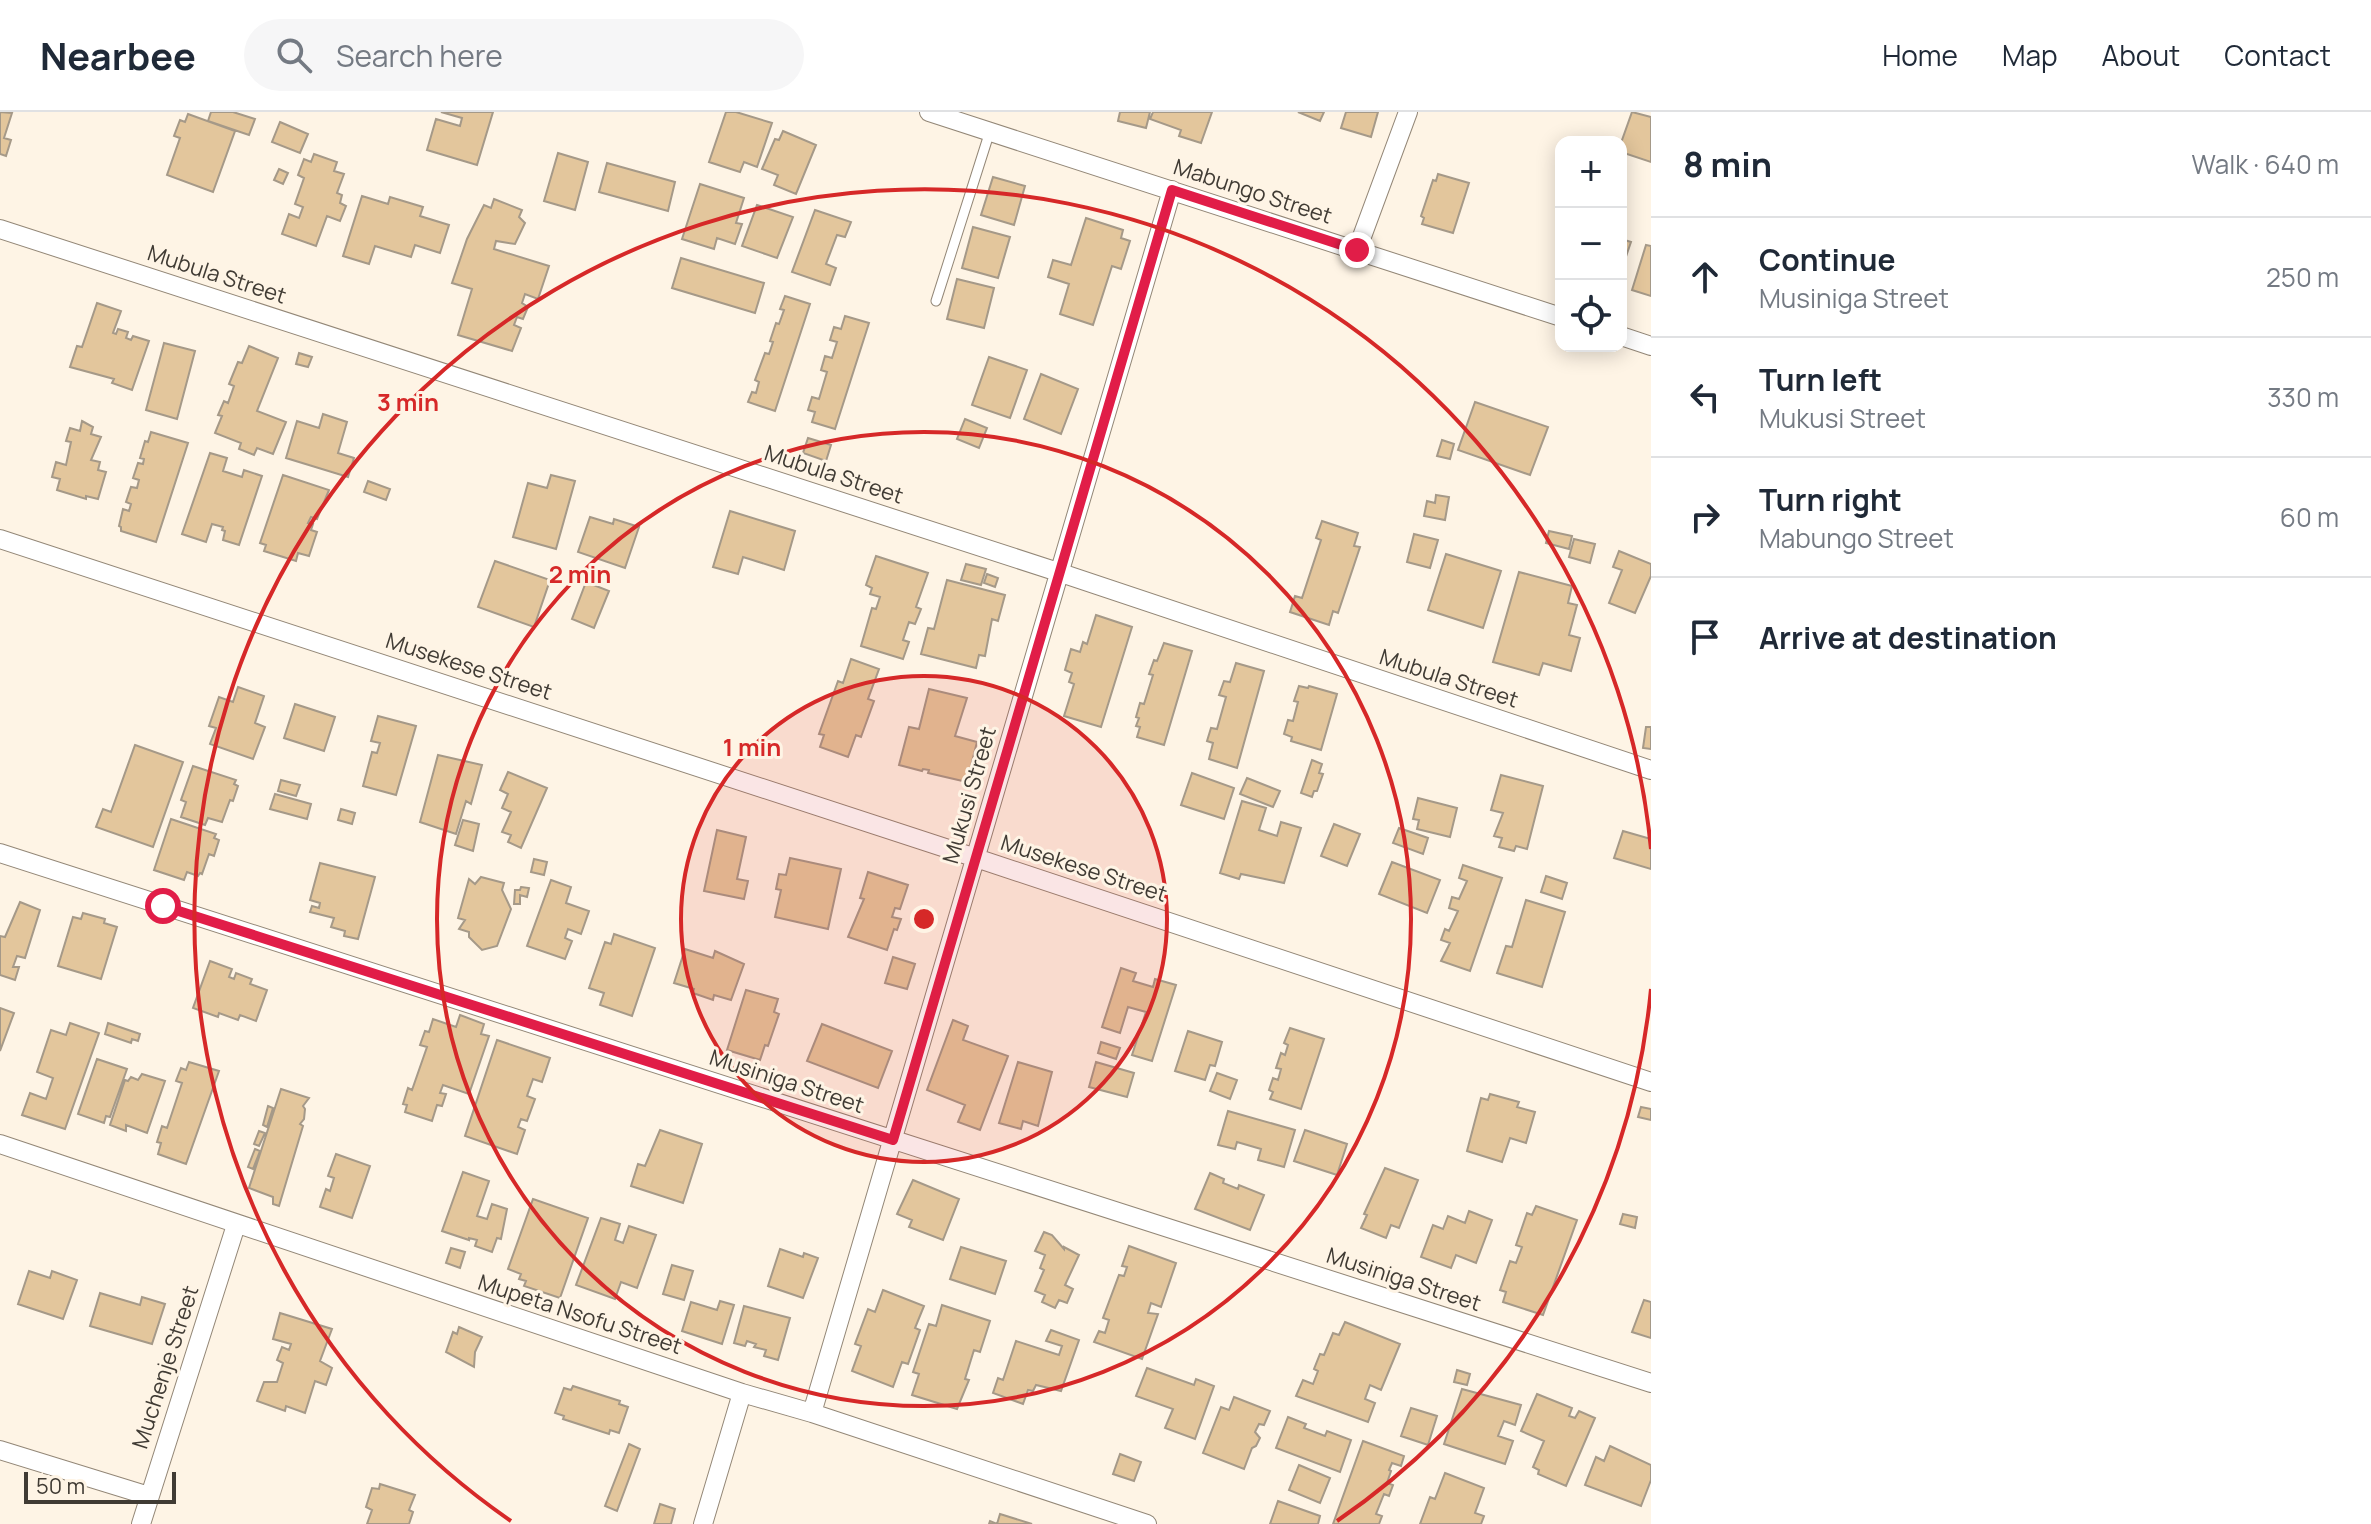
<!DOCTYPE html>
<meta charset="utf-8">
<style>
:root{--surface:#fff;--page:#f6f6f7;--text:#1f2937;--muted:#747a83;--line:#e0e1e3}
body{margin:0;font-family:Manrope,sans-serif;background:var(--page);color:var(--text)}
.controls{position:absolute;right:24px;top:24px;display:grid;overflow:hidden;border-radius:16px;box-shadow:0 4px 20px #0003}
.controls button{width:72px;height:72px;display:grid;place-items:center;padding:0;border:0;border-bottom:2px solid var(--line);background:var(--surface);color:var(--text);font:40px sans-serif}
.scale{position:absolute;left:24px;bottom:20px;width:152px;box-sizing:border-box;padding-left:8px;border:4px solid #403b34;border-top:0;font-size:22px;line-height:28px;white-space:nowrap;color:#403b34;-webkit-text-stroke:6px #fef4e5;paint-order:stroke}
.stop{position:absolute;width:24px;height:24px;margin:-18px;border:6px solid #e11d48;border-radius:50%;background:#fff}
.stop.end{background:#e11d48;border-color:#fff;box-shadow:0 2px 8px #0008}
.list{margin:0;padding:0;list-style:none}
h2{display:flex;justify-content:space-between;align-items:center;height:104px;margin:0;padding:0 32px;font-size:34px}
h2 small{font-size:26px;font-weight:400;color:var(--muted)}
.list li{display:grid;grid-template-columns:52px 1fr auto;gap:24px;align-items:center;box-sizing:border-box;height:120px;padding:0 32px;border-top:2px solid var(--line)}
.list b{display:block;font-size:30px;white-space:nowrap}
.list p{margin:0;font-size:26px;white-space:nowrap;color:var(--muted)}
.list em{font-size:26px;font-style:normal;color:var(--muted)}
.icon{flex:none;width:44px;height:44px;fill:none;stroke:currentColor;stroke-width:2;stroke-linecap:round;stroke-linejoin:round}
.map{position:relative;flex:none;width:1651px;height:1412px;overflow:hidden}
header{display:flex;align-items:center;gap:48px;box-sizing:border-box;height:112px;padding:0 40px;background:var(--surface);border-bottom:2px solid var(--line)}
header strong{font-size:38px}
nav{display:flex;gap:44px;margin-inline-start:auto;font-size:28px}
.search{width:560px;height:72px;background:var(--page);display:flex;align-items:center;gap:20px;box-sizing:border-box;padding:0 28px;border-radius:44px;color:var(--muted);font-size:30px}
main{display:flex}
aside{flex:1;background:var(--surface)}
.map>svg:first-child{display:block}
.building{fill:#e3c69c;stroke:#a59988;stroke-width:2}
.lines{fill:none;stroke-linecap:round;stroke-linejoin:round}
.lane-casing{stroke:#938777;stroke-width:11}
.street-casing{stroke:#938777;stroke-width:20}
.lane{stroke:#fff;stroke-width:9}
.street{stroke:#fff;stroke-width:18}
.route{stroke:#e11d48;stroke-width:10}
.ring{fill:none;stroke:#d62828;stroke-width:4}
.labels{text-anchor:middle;stroke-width:6;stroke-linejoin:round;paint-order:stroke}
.street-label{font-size:22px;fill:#403b34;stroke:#fef4e5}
.centre{fill:#d62828;stroke:#fef4e5;stroke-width:4}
.ring-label{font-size:24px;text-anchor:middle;font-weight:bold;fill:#d62828;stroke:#fef4e5;stroke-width:6;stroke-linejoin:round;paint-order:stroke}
</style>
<header>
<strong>Nearbee</strong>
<div class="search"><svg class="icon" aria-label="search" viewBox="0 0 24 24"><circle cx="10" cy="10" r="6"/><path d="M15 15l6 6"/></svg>Search here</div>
<nav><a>Home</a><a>Map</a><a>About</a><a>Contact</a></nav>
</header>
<main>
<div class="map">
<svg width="1651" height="1412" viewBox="0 0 1651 1412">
<rect width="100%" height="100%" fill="#fef4e5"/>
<path class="building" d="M0,0L12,1L4,26L11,28L6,44L0,42Z
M211,0H233L255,7L249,23L208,9Z
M441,0H493L477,53L427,38L436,7L460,14L462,6Z
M726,0H736L772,11L757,55L744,50L740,60L709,50Z
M1120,0H1150L1146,16L1118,9Z
M1153,0H1212L1201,31L1179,24L1181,18L1150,7Z
M1298,0H1324L1320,9Z
M1346,0H1378L1371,25L1341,16Z
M1632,0L1651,5V50L1621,40V31Z
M188,2L235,19L213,80L167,63L180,26L174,24L180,8L185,10Z
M280,10L308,22L300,41L272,30Z
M783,19L816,33L796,82L774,73L778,63L762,57L775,27L779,28Z
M558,41L588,50L575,98L544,89Z
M314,42L337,50L334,59L344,62L337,81L342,83L340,91L346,94L340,109L327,104L316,134L282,122L289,102L299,106L303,95L295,92L304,66L298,63L304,47L311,50Z
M607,51L675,70L668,99L599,80Z
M279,57L288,61L283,72L274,68Z
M1438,62L1469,71L1453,121L1422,112L1424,106L1421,104L1433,68L1436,69Z
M993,65L1025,74L1014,113L981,103Z
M700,72L744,86L736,111L742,112L735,132L717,126L714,137L682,127Z
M362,84L388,92L390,85L423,95L420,104L449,113L440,141L415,133L411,145L375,134L369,152L343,144Z
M494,87L522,98L519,105L525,111L515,132L496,129L494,137L549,154L538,187L525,182L522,191L528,195L523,207L517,205L514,213L521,216L512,239L458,223L472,177L452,171L467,127L484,93L491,96Z
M757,93L793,105L777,146L742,134Z
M815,98L851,110L845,125L837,123L826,152L836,156L830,173L792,160Z
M1086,106L1123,118L1121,126L1130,129L1121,157L1112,154L1093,213L1060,202L1069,172L1048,165L1053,148L1071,153Z
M973,115L1010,125L998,166L962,156Z
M1621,127L1631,130L1621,159Z
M1646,133L1651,134V184L1632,178Z
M681,146L764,171L755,201L672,176Z
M957,167L994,176L984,216L947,207Z
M785,184L810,192L775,299L748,290L752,280L756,281L759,270L755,268L765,241L769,242L773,230L770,229L776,211L779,212L784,198L780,197Z
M97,191L121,199L113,221L116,222L118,217L128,220L126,226L131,228L133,224L149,229L132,278L112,271L114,267L70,255L77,234L82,235Z
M845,204L869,211L835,317L812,310L815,300L808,298L812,285L819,287L827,260L821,258L825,244L832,246L837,230L830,228L834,215L841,217Z
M164,231L195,239L177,307L146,298Z
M249,234L278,246L257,299L286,310L273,342L257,336L254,343L239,337L241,331L215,321L222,304L218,303L224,289L228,291L234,274L229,272L238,250L242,251Z
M299,241L312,245L308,255L296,252Z
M989,245L1027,258L1010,306L972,293Z
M1041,262L1078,277L1061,322L1024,307Z
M1475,290L1548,315L1530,363L1458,338Z
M323,302L347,310L338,341L354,346L348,365L286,346L297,309L319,316Z
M965,307L987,316L979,336L957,327Z
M82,309L93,315L91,322L101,325L91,348L100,350L98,358L106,360L98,387L86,384V387L57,378L60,367L52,365L56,350L66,353L71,330L66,329L70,316L80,319Z
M151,320L188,331L156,430L121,419V415L119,414L123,397L129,399L131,392L126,390L131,375L137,376L139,368L133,366L138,351L143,352L144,347L140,346L145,329L148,330Z
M808,326L831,333L826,349L803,341Z
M1442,328L1454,332L1450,347L1437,344Z
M210,341L227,346L223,359L242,365L244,358L262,364L239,433L223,428L225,419L222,418L223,415L212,412L206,430L182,422Z
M283,363L329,378L317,407L311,405L308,411L313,412L311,418L317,420L309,444L298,441L296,449L264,439L266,433L260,431Z
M551,363L575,369L556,437L513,425L528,371L547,376Z
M368,369L390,377L386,388L364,380Z
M1436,383L1449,385L1445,408L1424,404L1427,389L1435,391Z
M730,399L795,419L784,458L743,445L738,462L713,455Z
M590,405L613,412L614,407L639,415L625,456L578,440Z
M1322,409L1358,421L1354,434L1360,435L1338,501L1333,499L1329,513L1290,500L1295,484L1302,486L1321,428L1316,426Z
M1549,419L1572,424L1569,437L1546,431Z
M1414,422L1438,428L1430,456L1407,450Z
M1574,427L1595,432L1590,451L1569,445Z
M1619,439L1651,452V464L1635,501L1609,491L1622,458L1613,455Z
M1446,442L1501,459L1483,516L1428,498Z
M876,444L928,461L916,495L921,497L915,512L909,510L903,528L909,530L903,547L861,534L872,496L876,497L880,485L870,482L872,476L866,473Z
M495,449L550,468L534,515L478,495Z
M966,452L986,457L981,473L961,468Z
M1519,460L1572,474L1568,491L1577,493L1569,523L1580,526L1571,559L1543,551L1539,563L1493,550Z
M987,462L998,466L995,475L984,471Z
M947,468L1005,483L998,509L992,507L985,544L979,543L976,556L921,542L928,516L934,517Z
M586,470L609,479L594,516L572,507Z
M1096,503L1132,515L1101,615L1064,604L1074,572L1069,570L1072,561L1065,558L1071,537L1080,540L1083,530L1087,532Z
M1164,531L1192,539L1164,633L1137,625L1140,615L1136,614L1139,606L1136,605L1140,591L1144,592L1153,563L1149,562L1154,548L1157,549Z
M851,547L879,557L868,587L874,589L861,625L856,623L848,645L820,635L824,623L819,622L838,569L843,571Z
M1236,551L1264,559L1237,656L1209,647L1213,631L1207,629L1211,616L1217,617L1226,585L1219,583L1224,569L1230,570Z
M1299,574L1308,576L1309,574L1337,582L1321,638L1291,629L1292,625L1284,622L1288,608L1293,609L1298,590L1294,589Z
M238,575L264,584L255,611L265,615L253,647L210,632L216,616L209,614L219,585L233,590Z
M929,577L967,586L955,624L977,630L967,670L928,661L929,658L923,657L922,659L899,653L909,615L919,617Z
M295,592L335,605L324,639L284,626Z
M378,604L416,614L396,683L363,674L372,640L377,641L380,631L371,629Z
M1646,615H1651V637L1643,636Z
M135,633L183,650L153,735L96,715L103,697L111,700Z
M438,643L482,653L471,692L466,689L456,722L420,710Z
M1312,648L1322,652L1319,661L1323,662L1317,679H1314L1312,685L1301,681Z
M193,654L236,668L234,672L238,674L233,689L230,688L222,710L208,706L205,713L181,705L186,690L181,688Z
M508,660L547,676L521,736L508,730L511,723L502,720L511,700L502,696L508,682L500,678Z
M1192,661L1234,676L1224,707L1181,693Z
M1501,663L1543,674L1527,737L1516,734L1514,739L1499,735L1502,726L1494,724L1503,701L1491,698Z
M1247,666L1280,679L1273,695L1240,682Z
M281,668L300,673L296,684L278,679Z
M275,682L311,692L307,707L270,697Z
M1418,686L1457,696L1450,725L1417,717L1419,708L1413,707Z
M1242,689L1266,696L1259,718L1277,724L1281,710L1301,716L1284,771L1241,762L1239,767L1220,761Z
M341,697L355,701L352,712L338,708Z
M171,707L216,722L214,726L219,728L214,744L209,742L202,762L200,761L198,764L187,760L184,768L154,758Z
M463,708L479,712L473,739L455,733Z
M1334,712L1360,722L1347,754L1321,744Z
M1399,716L1428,726L1423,742L1393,731Z
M717,718L746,725L737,767L748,769L744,787L704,779Z
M1623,719L1651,727V757L1614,746Z
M790,746L841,757L828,817L775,805L781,778L776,777L779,762L786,763Z
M534,747L547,750L544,763L531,760Z
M1392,750L1440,768L1427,801L1379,782Z
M320,751L375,765L358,827L344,824L345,819L331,815L334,806L310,800L312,794L319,796L320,791L310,788Z
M1463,753L1502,766L1470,859L1441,849L1450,831L1441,828L1445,817L1449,819L1458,799L1449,796L1452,785L1459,787L1467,769L1459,766Z
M868,760L908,773L900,797L895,796L892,805L901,807L897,818L894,817L887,838L848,825L864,787L860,786Z
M1546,764L1567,771L1562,787L1541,780Z
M481,765L504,771L502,778L511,797L497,834L482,838L469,825V820L459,817L465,808L458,806L469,767L475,772Z
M551,768L571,775L566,791L589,799L581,822L568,817L565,826L572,829L565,847L527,834Z
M521,775L529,776L527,785L520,783V792H514L515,778H520Z
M1526,788L1565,800L1542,875L1497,861L1506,834L1512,835Z
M20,790L40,798L25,846L17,844L13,855H19L15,868L0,863V824L5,825Z
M83,801L105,807L104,811L117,815L101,867L58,854L73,805L81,807Z
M614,822L655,836L632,904L600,893L604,881L589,876L605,830L611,832Z
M685,837L713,846L715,839L744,852L731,888L714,883L713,888L693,881L694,877L674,871Z
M893,845L915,852L907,877L885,871Z
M210,849L232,857L229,865L234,867L236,861L252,867L250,872L267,878L256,909L240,903L238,908L219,901L218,905L193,896Z
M1121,856L1136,861L1133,869L1153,875L1155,867L1176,873L1152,949L1132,943L1146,900L1128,895L1120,921L1102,915Z
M746,878L778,887L774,900L779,902L768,934L765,933L760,948L727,938Z
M0,896L14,901L0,939Z
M460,903L484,912L481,922L489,924L469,982L443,973L440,981L446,982L442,994L437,993L432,1009L405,1000L407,993L403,992L408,976L412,978L427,935L420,933L425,919L429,920L433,907L456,915Z
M953,908L968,914L963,928L1008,944L980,1018L958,1010L965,993L927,978Z
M70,911L99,921L65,1017L22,1003L30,981L46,987L53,966L37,960L51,918L66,923Z
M108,911L140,922L138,929L132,927L131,931L105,922Z
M822,912L892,939L878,976L807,949Z
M1290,916L1324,927L1301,997L1270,987L1273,980L1269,978L1273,966L1278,968L1281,957L1276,956L1281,941L1285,943L1288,933L1284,931Z
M1188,919L1222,930L1215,954L1210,953L1205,968L1175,959Z
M497,928L550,946L542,970L533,967L527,984L535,987L527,1009L521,1007L518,1015L525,1018L517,1042L465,1024Z
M1101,930L1120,936L1116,947L1098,941Z
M97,947L127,957L110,1005L106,1004L104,1011L78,1002Z
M189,950L219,959L186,1052L158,1042L161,1031L157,1030L162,1014L167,1016L182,971L176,969L181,956L186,958Z
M1018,950L1052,960L1038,1014L1023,1009L1021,1017L999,1011Z
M1096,950L1134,961L1127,985L1089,975Z
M1217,961L1237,968L1230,987L1210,979Z
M142,962L165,969L147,1021L126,1013V1019L110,1013L125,968L128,969L131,965L138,968Z
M281,977L309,986L303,994L305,997L304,1007L300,1012L303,1014L279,1094L273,1092V1085L249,1076Z
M1490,982L1519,990L1517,995L1535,1000L1526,1031L1510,1026L1502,1050L1467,1039L1481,986L1488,988Z
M268,994L273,996L267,1015L263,1013Z
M1641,995L1651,997V1008L1638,1005Z
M1228,999L1295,1018L1284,1055L1258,1048L1261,1037L1237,1030L1235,1037L1218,1033Z
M660,1018L702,1032L683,1091L631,1074L638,1052L645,1054Z
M1305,1018L1347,1032L1337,1063L1294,1049Z
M259,1019L265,1021L259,1034L254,1032Z
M255,1037L260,1039L253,1057L248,1055Z
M336,1042L370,1054L352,1106L320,1095L326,1077L330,1079L334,1066L328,1064Z
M1385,1056L1418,1068L1399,1116L1391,1113L1386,1126L1361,1116L1367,1103L1364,1102Z
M463,1060L489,1069L477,1104L487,1107L492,1092L507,1097L501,1127L497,1126L492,1140L475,1134L477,1128L469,1126V1128L442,1119Z
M1210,1061L1224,1067L1223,1071L1238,1077L1239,1073L1264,1083L1250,1118L1195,1097Z
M913,1068L959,1087L943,1128L909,1115L912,1108L897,1102Z
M533,1087L588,1106L560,1186L524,1174L526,1169L519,1167L521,1162L508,1157Z
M1536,1094L1577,1108L1543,1203L1503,1190L1506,1180L1500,1178L1510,1149L1516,1151L1522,1135L1516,1133L1527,1101L1532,1103Z
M1469,1099L1492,1108L1476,1151L1456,1143L1451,1156L1421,1145L1433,1113L1443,1117L1448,1104L1465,1111Z
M1623,1102L1637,1105L1635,1116L1620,1112Z
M601,1106L620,1112L615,1128L623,1131L629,1114L656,1123L637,1176L621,1170L615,1187L576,1173Z
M1044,1120L1052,1123L1064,1137V1135L1079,1143L1065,1173L1073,1177L1067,1191L1059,1188L1055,1196L1042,1190L1045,1183L1035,1179L1044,1158L1040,1156L1045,1143L1035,1139Z
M1129,1134L1176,1151L1161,1195L1151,1191L1148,1201L1158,1202L1142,1247L1094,1230L1099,1219L1105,1221L1109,1208L1103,1206L1119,1163L1124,1164L1127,1155L1122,1154Z
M961,1135L1006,1149L995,1182L950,1167Z
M451,1136L465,1140L460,1156L446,1151Z
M780,1137L803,1145L804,1141L818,1146L803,1186L768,1174Z
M672,1153L693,1159L684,1188L663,1182Z
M29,1159L50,1166L52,1159L77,1168L63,1207L18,1192Z
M883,1178L924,1194L915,1216L920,1218L908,1252L902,1250L893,1275L852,1259L861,1234L855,1232L868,1197L875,1200Z
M100,1181L140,1193L142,1185L165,1192L152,1232L90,1214Z
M1644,1188L1651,1190V1226L1632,1220Z
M720,1189L734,1193L722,1232L682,1219L691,1190L717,1198Z
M942,1193L990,1209L980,1240L974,1238L965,1267L969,1268L957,1297L912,1283L919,1262L913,1260L929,1212L936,1214Z
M744,1194L790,1206L778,1248L764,1244L766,1238L754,1235L756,1232L747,1229L745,1234L734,1231Z
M280,1201L332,1217L320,1249L332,1256L326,1273L315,1269L305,1301L286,1294L285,1299L257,1289L264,1270H277L283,1251L277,1248L282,1235L289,1238L291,1232L273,1227Z
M1345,1210L1400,1232L1381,1278L1370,1273L1365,1287L1375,1291L1368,1310L1296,1284L1303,1268L1313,1272L1318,1259L1314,1257L1320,1242L1324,1243L1333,1221L1339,1223Z
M459,1215L482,1225L475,1240L474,1255L446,1240L453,1220L457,1222Z
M1051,1218L1079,1228L1061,1279L1036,1273L1033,1279L1028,1278L1023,1292L993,1281L998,1266L1003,1268L1016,1229L1059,1243L1062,1234L1046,1229Z
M1147,1256L1194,1273L1196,1267L1214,1274L1195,1327L1165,1316L1173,1297L1136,1284Z
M1457,1258L1470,1262L1467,1273L1454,1270Z
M573,1274L620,1289L619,1292L628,1295L619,1321L610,1318L609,1322L563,1307L564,1304L555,1301L564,1276L571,1278Z
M1462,1277L1521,1293L1515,1313L1504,1309L1498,1324L1513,1329L1505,1352L1444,1332Z
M1537,1282L1572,1296L1569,1304L1575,1306L1579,1299L1595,1306L1566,1374L1538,1362L1539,1358L1533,1355L1544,1329L1521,1319Z
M1234,1285L1270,1299L1264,1313L1259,1312L1255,1320L1260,1326L1256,1334L1252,1336L1244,1357L1203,1341L1221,1295L1229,1298Z
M1411,1296L1437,1304L1428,1333L1401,1324Z
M1288,1305L1306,1312L1304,1316L1325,1324L1327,1319L1351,1328L1340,1360L1276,1336Z
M1363,1329L1404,1344L1401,1354L1392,1351L1389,1358L1391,1359L1387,1371L1393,1373L1389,1384L1384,1382L1376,1402L1382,1404L1379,1412H1333Z
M629,1332L640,1337L617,1399L605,1394Z
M1610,1334L1651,1353V1368L1641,1394L1585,1373L1596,1345L1604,1349Z
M1120,1342L1141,1350L1134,1369L1113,1362Z
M1299,1353L1330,1366L1320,1391L1289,1378Z
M1445,1361L1484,1376L1475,1401L1484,1404L1481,1412H1420L1430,1385L1435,1387Z
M380,1372L415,1383L409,1398L413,1400L409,1412H367L372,1398L366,1395L372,1376L379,1377Z
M1278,1389L1320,1404L1318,1412H1270Z
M660,1392L675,1397L671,1412H654Z
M1000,1402L1032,1412H989L990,1409L997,1412Z"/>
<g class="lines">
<defs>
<path id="lane" d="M936,189L990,19"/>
<path id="street" d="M929,0L1561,205
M0,117L1058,460L1651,658
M1357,138L1408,0
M1621,224L1651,234
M0,427L976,746L1651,970
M0,741L1651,1271
M0,1032L742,1281L812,1301L1147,1412
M812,1301L1172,78
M0,1338L149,1384
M141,1412L236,1113
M703,1412L742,1281"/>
</defs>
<use href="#lane" class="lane-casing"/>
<use href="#street" class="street-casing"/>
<use href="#lane" class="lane"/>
<use href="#street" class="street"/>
</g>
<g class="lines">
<path class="route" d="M163,794L893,1028L1172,78L1357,138"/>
</g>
<circle cx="924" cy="807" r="243" fill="#d62828" fill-opacity=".12"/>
<g class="ring">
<circle cx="924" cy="807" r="243"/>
<circle cx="924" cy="807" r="487"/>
<path d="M1651 877A730 730 0 0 1 1337 1409M511 1409A730 730 0 1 1 1651 737"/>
</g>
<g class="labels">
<g class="street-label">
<text transform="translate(1253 79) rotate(18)" y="8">Mabungo Street</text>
<text transform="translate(217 162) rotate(18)" y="8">Mubula Street</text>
<text transform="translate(834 362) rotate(18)" y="8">Mubula Street</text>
<text transform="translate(469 554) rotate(18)" y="8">Musekese Street</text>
<text transform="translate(1449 566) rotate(18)" y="8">Mubula Street</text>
<text transform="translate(969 683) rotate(-74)" y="8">Mukusi Street</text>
<text transform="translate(1084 756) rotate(18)" y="8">Musekese Street</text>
<text transform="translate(787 969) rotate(18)" y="8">Musiniga Street</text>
<text transform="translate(1404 1167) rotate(18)" y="8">Musiniga Street</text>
<text transform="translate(580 1202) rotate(18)" y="8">Mupeta Nsofu Street</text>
<text transform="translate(165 1255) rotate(-72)" y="8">Muchenje Street</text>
</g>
</g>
<circle cx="924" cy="807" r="12" class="centre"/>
<g class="ring-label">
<text x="408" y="299">3 min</text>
<text x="580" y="471">2 min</text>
<text x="752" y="644">1 min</text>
</g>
</svg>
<div class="controls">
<button>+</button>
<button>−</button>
<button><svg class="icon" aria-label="locate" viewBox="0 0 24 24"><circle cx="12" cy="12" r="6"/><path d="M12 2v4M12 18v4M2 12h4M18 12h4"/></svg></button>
</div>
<div class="scale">50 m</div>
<div class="stop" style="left:163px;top:794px"></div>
<div class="stop end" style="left:1357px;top:138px"></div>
</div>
<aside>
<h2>8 min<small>Walk · 640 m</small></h2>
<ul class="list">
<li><svg class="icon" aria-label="ahead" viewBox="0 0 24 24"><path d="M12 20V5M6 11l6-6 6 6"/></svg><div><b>Continue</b><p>Musiniga Street</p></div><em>250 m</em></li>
<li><svg class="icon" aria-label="left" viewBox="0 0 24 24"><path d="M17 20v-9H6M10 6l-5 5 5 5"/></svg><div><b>Turn left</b><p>Mukusi Street</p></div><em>330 m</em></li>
<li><svg class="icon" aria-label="right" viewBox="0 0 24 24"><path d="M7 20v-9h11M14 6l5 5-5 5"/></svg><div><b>Turn right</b><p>Mabungo Street</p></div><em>60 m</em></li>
<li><svg class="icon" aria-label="arrive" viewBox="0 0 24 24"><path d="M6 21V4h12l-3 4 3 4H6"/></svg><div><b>Arrive at destination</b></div></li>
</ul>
</aside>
</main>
